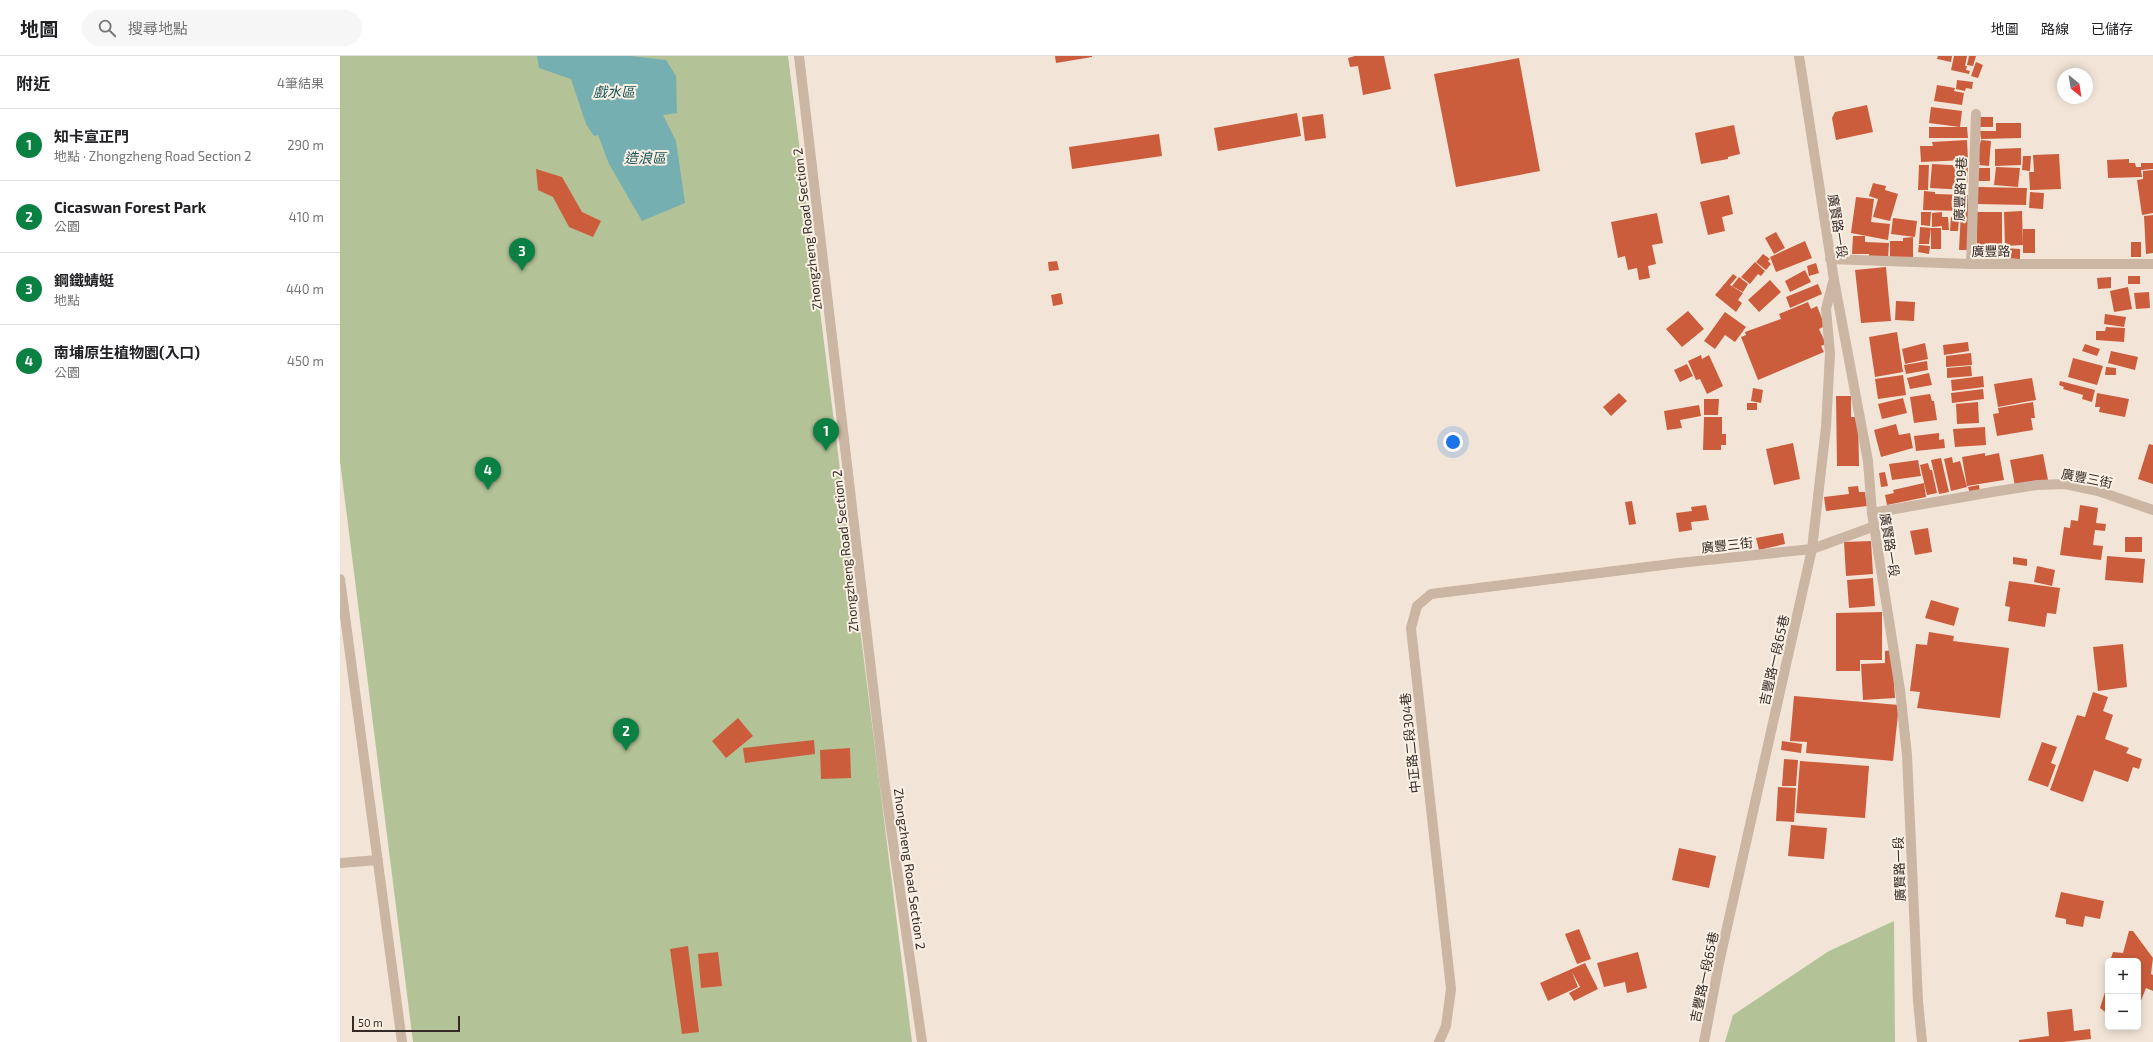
<!DOCTYPE html>
<html lang="zh-TW">
<meta charset="utf-8">
<style>
:root{--surface:#fff;--page:#f6f6f6;--text:#202124;--muted:#757577;--line:#e0e0e0;--accent:#0b8043}
body{margin:0;font-family:"Exo 2","Noto Sans TC",sans-serif;background:var(--page);color:var(--text)}
.controls{position:absolute;right:12px;bottom:12px;display:grid;overflow:hidden;border-radius:6px;box-shadow:0 2px 10px #0003}
.controls button{width:36px;height:36px;display:grid;place-items:center;padding:0;border:0;border-bottom:1px solid var(--line);background:var(--surface);color:var(--text);font:20px sans-serif}
.compass{position:absolute;left:1717px;top:12px;width:36px;height:36px;border-radius:50%;background:var(--surface);box-shadow:0 2px 10px #0003;rotate:150deg}
.scale{position:absolute;left:12px;bottom:10px;width:108px;box-sizing:border-box;padding-left:4px;border:2px solid #352a26;border-top:0;font-size:11px;line-height:14px;white-space:nowrap;color:#352a26;-webkit-text-stroke:3px #faf0e4;paint-order:stroke}
.you{position:absolute;left:1113px;top:386px;width:14px;height:14px;margin:-10px;border:3px solid #fff;border-radius:50%;background:#1a73e8;box-shadow:0 0 0 6px #1a73e833}
.badge{display:grid;place-items:center;width:26px;height:26px;border-radius:50%;background:var(--accent);color:#fff;font-size:13px;font-weight:700}
.pin{position:absolute;translate:-50% -33px;filter:drop-shadow(0 1px 2px #0008)}
.pin::after{content:'';position:absolute;top:21px;width:14px;height:12px;background:inherit;clip-path:polygon(0 0,100% 0,50% 100%)}
.list{margin:0;padding:0;list-style:none}
h2{display:flex;justify-content:space-between;align-items:center;height:52px;margin:0;padding:0 16px;font-size:17px}
h2 small{font-size:13px;font-weight:400;color:var(--muted)}
.list li{display:grid;grid-template-columns:26px 1fr auto;gap:12px;align-items:center;box-sizing:border-box;height:72px;padding:0 16px;border-top:1px solid var(--line)}
.list b{display:block;font-size:15px;white-space:nowrap}
.list p{margin:0;font-size:13px;white-space:nowrap;color:var(--muted)}
.list em{font-size:13px;font-style:normal;color:var(--muted)}
.icon{flex:none;width:22px;height:22px;fill:none;stroke:currentColor;stroke-width:2;stroke-linecap:round;stroke-linejoin:round}
.map{position:relative;flex:none;width:1813px;height:986px;overflow:hidden}
header{display:flex;align-items:center;gap:24px;box-sizing:border-box;height:56px;padding:0 20px;background:var(--surface);border-bottom:1px solid var(--line)}
header strong{font-size:19px}
nav{display:flex;gap:22px;margin-inline-start:auto;font-size:14px}
.search{width:280px;height:36px;background:var(--page);display:flex;align-items:center;gap:10px;box-sizing:border-box;padding:0 14px;border-radius:22px;color:var(--muted);font-size:15px}
main{display:flex}
aside{flex:1;background:var(--surface)}
.map>svg:first-child{display:block}
.green{fill:#b4c297}
.water{fill:#75afb1}
.building{fill:#cc5d3c}
.lines{fill:none;stroke-linecap:round;stroke-linejoin:round}
.minor{stroke:#cbb5a3;stroke-width:10}
.labels{text-anchor:middle;stroke-width:4;stroke-linejoin:round;paint-order:stroke}
.street-label{font-size:13px;fill:#352a26;stroke:#faf0e4}
.water-label{font-size:14px;font-style:italic;fill:#195558;stroke:#faf0e4}
</style>
<header>
<strong>地圖</strong>
<div class="search"><svg class="icon" aria-label="search" viewBox="0 0 24 24"><circle cx="10" cy="10" r="6"/><path d="M15 15l6 6"/></svg>搜尋地點</div>
<nav><a>地圖</a><a>路線</a><a>已儲存</a></nav>
</header>
<main>
<aside>
<h2>附近<small>4筆結果</small></h2>
<ul class="list">
<li><span class="badge">1</span><div><b>知卡宣正門</b><p>地點 · Zhongzheng Road Section 2</p></div><em>290 m</em></li>
<li><span class="badge">2</span><div><b>Cicaswan Forest Park</b><p>公園</p></div><em>410 m</em></li>
<li><span class="badge">3</span><div><b>鋼鐵蜻蜓</b><p>地點</p></div><em>440 m</em></li>
<li><span class="badge">4</span><div><b>南埔原生植物園(入口)</b><p>公園</p></div><em>450 m</em></li>
</ul>
</aside>
<div class="map">
<svg width="1813" height="986" viewBox="0 0 1813 986">
<rect width="100%" height="100%" fill="#f2e5d8"/>
<path class="green" d="M0,0H448L572,986H73L0,405Z
M1554,865L1555,986H1385L1393,959L1489,895Z"/>
<path class="water" d="M197,0H291L326,4L336,20L337,57L323,59L336,85L345,147L302,165L269,108L258,79L254,80L246,68L231,23L199,12Z"/>
<path class="building" d="M715,0H752V1L716,7Z
M1015,0H1044L1051,33L1023,39L1018,10L1010,11L1008,2Z
M1598,0H1612L1611,6L1597,3Z
M1614,0H1627L1625,10H1627L1626,14L1630,15L1629,18L1611,14Z
M1629,0H1636L1633,10L1627,9Z
M1179,2L1200,115L1116,131L1094,18Z
M1636,6L1643,9L1638,22L1631,20Z
M1617,24L1633,26L1632,33L1626,32L1625,35L1616,33Z
M1597,29L1615,32L1614,35L1624,37L1622,49L1594,45Z
M1527,49L1533,76L1496,84L1492,62L1495,56Z
M1591,51L1622,55L1620,71L1589,67Z
M957,57L961,80L878,95L874,72Z
M983,58L986,82L965,85L962,61Z
M1640,61H1653V71H1640Z
M1656,67H1681V82L1641,83L1640,75H1656Z
M1394,69L1400,98L1388,101V103L1361,108L1355,77Z
M1589,71H1627L1628,82H1589Z
M819,78L822,100L732,113L729,91Z
M1627,84L1628,104L1581,106L1580,90H1593L1592,86Z
M1641,84L1651,85L1649,110L1639,109L1640,106H1636Z
M1681,92V109L1655,110V93Z
M1719,98L1721,133L1690,134L1689,116H1694L1693,99Z
M1683,100H1691L1690,115L1682,114Z
M1789,103V107H1795L1796,111H1801V107H1813V113L1801,114L1802,121L1768,122L1767,104Z
M1592,108L1628,110L1627,134L1590,132Z
M1579,109H1589L1588,134H1578Z
M1656,111L1680,112L1678,131L1654,129Z
M1637,112H1650V125H1637Z
M196,113L222,121L242,156L261,165L253,181L229,171L213,141L198,134Z
M1813,114V157L1802,159L1797,124L1803,123V115Z
M1533,127L1546,130L1545,134L1558,138L1550,165L1533,161L1538,143L1529,140Z
M1638,131L1687,132L1686,149L1638,148Z
M1584,135L1595,136V138L1628,139V157H1631L1629,194H1619L1621,155L1583,154Z
M1690,136L1704,137L1703,153L1689,152Z
M1389,139L1393,158L1382,161L1385,175L1368,179L1360,146Z
M1516,141L1534,143L1531,166L1550,168L1548,184L1511,177Z
M1682,155L1683,189L1665,190L1664,156Z
M1581,156H1591L1590,170L1581,169Z
M1602,156V161H1608L1609,174H1602V170L1592,171V157Z
M1637,156H1662V201H1637Z
M1317,157L1323,187L1312,189L1316,208L1308,210L1310,222L1299,224L1297,212L1288,214L1285,200L1278,202L1271,166Z
M1813,159V197L1806,198L1804,160Z
M1611,161L1619,162L1618,175H1610Z
M1553,162L1577,165L1575,181L1551,178Z
M1580,171L1591,172L1589,188H1579Z
M1591,172H1601V193H1591Z
M1683,173H1695V197H1683Z
M1436,176L1445,192L1434,198L1425,182Z
M1513,180H1525V186L1549,187L1548,203L1529,202V198H1512Z
M1573,181V202H1550V185H1563V182Z
M1465,185L1472,202L1436,216L1430,201Z
M1791,186H1801V201H1791Z
M1579,189L1590,190L1589,198L1578,196Z
M1665,192L1680,193V203L1664,202Z
M1423,198L1430,203L1428,205L1431,208L1426,214L1416,206Z
M717,205L719,214L709,215L708,206Z
M1415,206L1425,215L1421,220L1418,218L1410,228L1401,221Z
M1476,207L1479,217L1469,220L1467,210Z
M1546,211L1551,265L1521,267L1515,214Z
M1465,214L1471,226L1450,236L1445,225Z
M1393,218L1397,221L1390,229L1403,237L1398,244L1402,247L1396,256L1375,239Z
M1788,220H1800V228H1788Z
M1399,221L1408,228L1403,236L1392,230Z
M1771,221V232L1758,233L1757,222Z
M1430,224L1441,236L1419,256L1408,244Z
M1478,228L1482,238L1450,252L1446,241Z
M1788,231L1792,253L1774,256L1770,235Z
M1809,236L1810,252L1796,253L1794,237Z
M721,237L723,248L713,250L711,239Z
M1556,245L1575,246L1574,265L1555,264Z
M1468,246L1471,253L1477,250L1485,270L1479,273L1486,288L1481,290L1484,296L1418,324L1401,281L1406,279L1405,276L1441,263L1439,258Z
M1348,255L1364,273L1342,291L1326,273Z
M1385,256L1406,271L1395,286L1385,279L1375,293L1364,285Z
M1765,258L1786,261L1784,271L1764,268Z
M1766,271L1785,272L1784,286L1756,284V275H1765Z
M1557,276L1563,316L1535,321L1529,281Z
M1628,286L1629,295L1604,299L1603,289Z
M1585,287L1588,303L1565,308L1562,293Z
M1745,288L1760,293L1757,300L1742,295Z
M1771,295L1798,301L1795,314L1768,307Z
M1631,297L1632,309L1606,311V300Z
M1361,299L1362,303L1369,299L1383,330L1367,338L1360,323L1356,324L1348,305Z
M1733,302L1763,310L1757,329L1728,321Z
M1587,305L1588,314L1566,318L1564,309Z
M1347,308L1353,320L1340,326L1334,314Z
M1631,310L1632,320L1607,322V312Z
M1766,311L1776,312V319H1765Z
M1589,317L1592,329L1570,333L1567,322Z
M1563,319L1566,339L1538,343L1535,323Z
M1643,320L1644,331L1612,335L1611,324Z
M1692,322L1696,344L1658,351L1654,328Z
M1720,325L1755,334L1752,346L1742,343L1743,339L1723,333L1724,331L1719,329Z
M1413,332L1423,334L1421,347L1411,345Z
M1643,333L1644,343L1612,347L1611,337Z
M1279,337L1287,345L1271,360L1263,351Z
M1757,337L1789,343L1785,361L1759,356L1760,351H1755Z
M1590,338L1592,345H1594L1597,364L1574,367L1570,341Z
M1496,340H1511V361H1518L1519,410H1497Z
M1563,342L1567,357L1542,363L1538,348Z
M1364,343H1379L1378,359H1364Z
M1638,346L1639,367L1617,368L1616,348Z
M1693,346L1695,362H1691L1693,374L1657,380L1653,358L1659,357L1658,352Z
M1407,347H1417V354H1407Z
M1359,349L1361,360L1340,364L1342,372L1327,374L1324,355Z
M1364,361H1382V378H1386V389H1381V394H1363Z
M1556,368L1559,379L1570,377L1573,392L1541,401L1534,374Z
M1645,371L1646,389L1615,391L1613,373Z
M1599,377V384L1604,383L1605,392L1576,395L1574,380Z
M1453,387L1460,423L1434,429L1426,393Z
M1809,388L1813,389V428L1798,423Z
M1645,397V400L1659,397L1664,424L1627,430L1622,401Z
M1703,398L1708,424L1675,430L1670,404Z
M1612,401L1613,407L1620,405L1627,431L1611,435L1604,403Z
M1601,402L1609,436L1599,438L1591,404Z
M1578,404L1581,420L1552,424L1549,408Z
M1588,407L1590,414H1592L1597,437L1587,439L1580,409Z
M1545,416L1548,430L1541,431L1539,417Z
M1584,427L1586,441L1547,449L1545,439L1554,437L1553,434Z
M1639,429L1640,436L1630,438L1628,431Z
M1518,430L1519,436H1525L1527,450L1486,455L1484,441L1509,438L1508,431Z
M1292,445L1296,468L1289,469L1285,446Z
M1366,449L1369,464L1351,466L1352,474L1339,476L1336,457L1352,455L1351,451Z
M1740,449L1758,452L1756,467L1766,468L1765,475L1755,474L1753,489L1763,490L1761,504L1720,499L1724,471L1730,472L1731,464L1738,465Z
M1588,472L1592,496L1575,499L1570,475Z
M1443,477L1445,488L1419,494L1416,482Z
M1785,481H1802V496H1785Z
M1531,485L1533,518L1506,520L1504,486Z
M1767,500L1805,503L1803,527L1765,524Z
M1673,501L1687,503V510L1673,508Z
M1697,510L1715,514L1712,530L1694,526Z
M1533,522L1535,550L1509,552L1507,524Z
M1669,525L1720,532L1716,558L1707,557L1705,571L1668,565L1670,551L1665,550Z
M1591,544L1619,552L1614,570L1585,562Z
M1542,556V604H1520V615H1496V557Z
M1589,576L1614,580L1613,585L1669,592L1660,662L1577,652L1580,636L1570,635L1576,588L1587,589Z
M1783,588L1787,631L1758,635L1753,591Z
M1552,594L1555,642L1523,644L1521,608L1545,607V595Z
M1753,636L1768,641L1763,655L1773,659L1765,683L1789,692L1786,697L1802,703L1799,713L1793,711L1788,726L1754,714L1743,746L1710,734L1737,659L1745,661Z
M1454,640L1559,649L1553,705L1466,697L1467,686L1450,685Z
M398,662L413,680L386,702L372,685Z
M474,684L475,698L405,707L403,692Z
M1442,685L1462,688L1461,697L1441,694Z
M1702,686L1717,691L1711,707L1716,709L1708,731L1688,724Z
M510,692L511,722L481,723L480,694Z
M1444,703L1458,704L1456,730H1442Z
M1460,705L1529,710L1525,762L1456,757Z
M1438,731L1456,732L1454,766L1436,765Z
M1451,769L1487,772L1484,803L1448,800Z
M1339,792L1376,800L1369,832L1332,824Z
M1721,836L1764,845L1760,863L1745,860L1743,871L1726,868V863L1715,861Z
M1239,873L1251,903L1237,908L1225,878Z
M1789,875H1793L1813,902L1811,918L1813,919V935L1806,932L1798,952V905H1770L1773,896L1783,897Z
M348,890L359,976L342,978L330,893Z
M378,896L382,930L361,932L358,898Z
M1298,896L1307,932L1287,937L1285,926L1264,931L1257,907Z
M1245,907L1258,933L1234,945L1229,937L1240,931L1232,916L1238,931L1208,945L1200,927Z
M1766,933H1768V958L1760,952Z
M1732,953L1734,975L1750,973L1751,983L1723,986H1679V984L1709,980L1707,956Z"/>
<g class="lines">
<path class="minor" d="M459,0L544,724L582,986
M1459,0L1494,224L1528,405L1532,457L1560,634L1567,699L1578,945L1582,986
M1490,203L1631,208H1813
M1631,208L1636,58
M1532,457L1658,435L1697,429L1725,428L1758,435L1813,454
M0,523L62,986
M0,807L38,804
M1099,986L1106,970L1111,933L1071,572L1077,550L1091,538L1339,507L1472,493L1535,470
M1364,986L1379,907L1472,493L1486,371L1490,298L1486,253L1493,226"/>
</g>
<g class="labels">
<g class="street-label">
<text transform="translate(1620 133) rotate(-88)" y="5">廣豐路19巷</text>
<text transform="translate(1498 170) rotate(81)" y="5">廣賢路一段</text>
<text transform="translate(467 173) rotate(-97)" y="5">Zhongzheng Road Section 2</text>
<text transform="translate(1651 195) rotate(-1)" y="5">廣豐路</text>
<text transform="translate(1747 422) rotate(11)" y="5">廣豐三街</text>
<text transform="translate(1387 489) rotate(-6)" y="5">廣豐三街</text>
<text transform="translate(1550 489) rotate(81)" y="5">廣賢路一段</text>
<text transform="translate(505 495) rotate(-96)" y="5">Zhongzheng Road Section 2</text>
<text transform="translate(1434 604) rotate(-77)" y="5">吉豐路一段65巷</text>
<text transform="translate(1070 687) rotate(-96)" y="5">中正路二段304巷</text>
<text transform="translate(570 813) rotate(82)" y="5">Zhongzheng Road Section 2</text>
<text transform="translate(1559 813) rotate(-92)" y="5">廣賢路一段</text>
<text transform="translate(1364 921) rotate(-78)" y="5">吉豐路一段65巷</text>
</g>
<g class="water-label">
<text x="274" y="41">戲水區</text>
<text x="305" y="107">造浪區</text>
</g>
</g>
</svg>
<div class="controls">
<button>+</button>
<button>−</button>
</div>
<svg class="compass" viewBox="-18 -18 36 36"><path d="M0-13l5 13h-10z" fill="#e53935"/><path d="M0 13l5-13h-10z" fill="#757577"/></svg>
<div class="scale">50 m</div>
<div class="you"></div>
<div class="pin badge" style="left:486px;top:395px">1</div>
<div class="pin badge" style="left:286px;top:695px">2</div>
<div class="pin badge" style="left:182px;top:215px">3</div>
<div class="pin badge" style="left:148px;top:434px">4</div>
</div>
</main>
